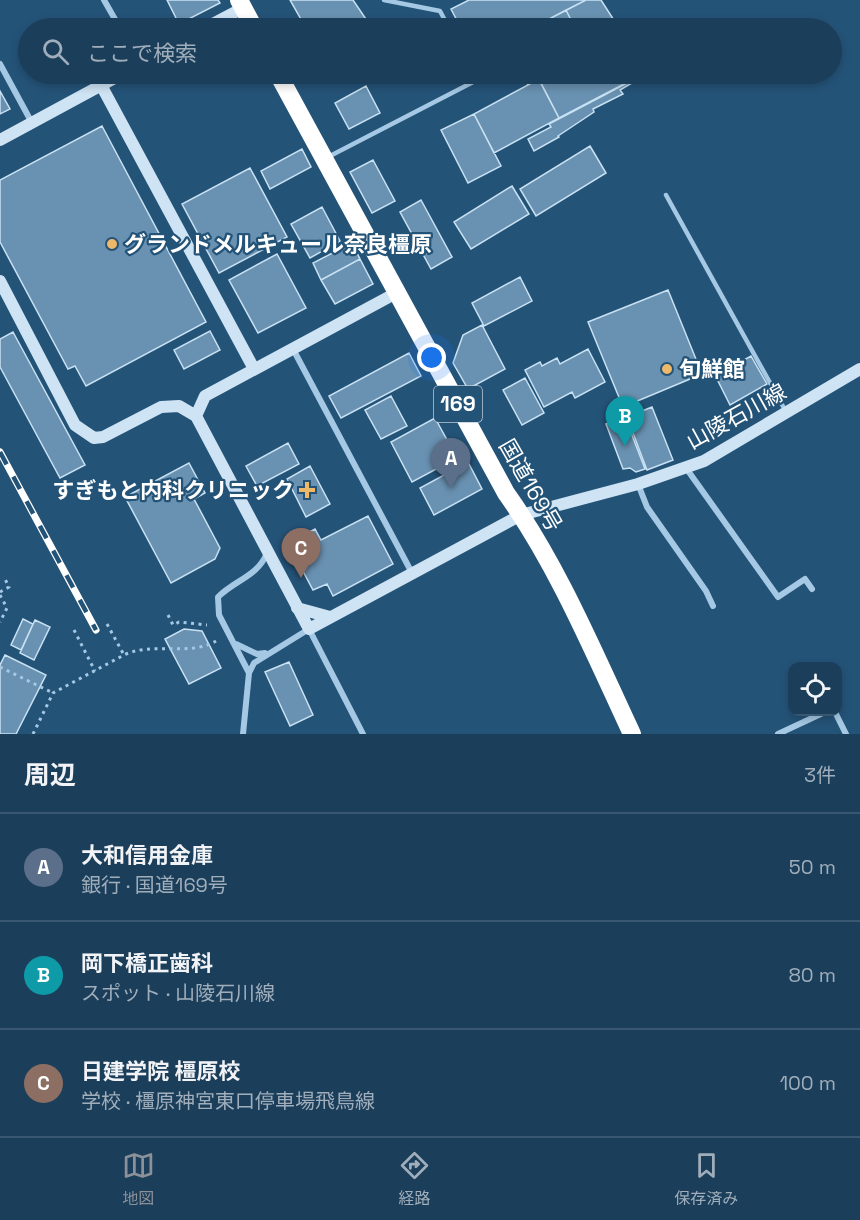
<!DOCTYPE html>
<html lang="ja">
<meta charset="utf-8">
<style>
:root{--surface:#1b3e5a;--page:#284963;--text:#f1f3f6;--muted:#a0aebb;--line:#395770;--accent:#8c9099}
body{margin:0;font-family:"Space Grotesk","Noto Sans JP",sans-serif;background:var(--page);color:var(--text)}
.controls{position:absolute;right:18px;bottom:18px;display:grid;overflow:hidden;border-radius:12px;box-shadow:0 3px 9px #0003}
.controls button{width:54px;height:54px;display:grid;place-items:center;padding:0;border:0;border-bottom:2px solid var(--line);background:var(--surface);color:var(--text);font:30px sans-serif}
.you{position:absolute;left:432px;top:358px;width:21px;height:21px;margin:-15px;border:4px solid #fff;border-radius:50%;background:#1a73e8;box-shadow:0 0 0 9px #1a73e833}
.badge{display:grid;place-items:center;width:39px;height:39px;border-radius:50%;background:var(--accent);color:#fff;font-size:20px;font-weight:700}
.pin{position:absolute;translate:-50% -50px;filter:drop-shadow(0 2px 3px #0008)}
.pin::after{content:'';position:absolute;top:32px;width:21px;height:18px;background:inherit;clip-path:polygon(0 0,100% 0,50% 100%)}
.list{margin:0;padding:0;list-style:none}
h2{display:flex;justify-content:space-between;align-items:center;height:78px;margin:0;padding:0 24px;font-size:26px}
h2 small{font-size:20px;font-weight:400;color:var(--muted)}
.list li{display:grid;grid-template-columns:39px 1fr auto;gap:18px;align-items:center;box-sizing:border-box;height:108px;padding:0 24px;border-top:2px solid var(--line)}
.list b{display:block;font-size:22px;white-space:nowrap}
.list p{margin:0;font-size:20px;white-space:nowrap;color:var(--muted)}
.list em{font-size:20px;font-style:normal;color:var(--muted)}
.icon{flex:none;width:33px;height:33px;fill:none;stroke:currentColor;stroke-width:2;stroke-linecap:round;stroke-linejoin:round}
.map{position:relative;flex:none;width:860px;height:734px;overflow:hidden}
.search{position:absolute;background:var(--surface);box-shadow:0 3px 9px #0003;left:18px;right:18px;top:18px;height:66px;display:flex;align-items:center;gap:15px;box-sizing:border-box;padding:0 21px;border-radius:33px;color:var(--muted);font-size:22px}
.sheet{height:402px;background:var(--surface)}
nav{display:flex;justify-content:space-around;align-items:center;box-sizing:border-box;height:84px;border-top:2px solid var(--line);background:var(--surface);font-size:16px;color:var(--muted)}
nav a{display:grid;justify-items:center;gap:3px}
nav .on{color:var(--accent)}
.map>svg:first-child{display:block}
.building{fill:#6991b1;stroke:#c8e1f3;stroke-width:1.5}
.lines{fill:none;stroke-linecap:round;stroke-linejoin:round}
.path{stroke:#a5c9e4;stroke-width:3;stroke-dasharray:3 4.5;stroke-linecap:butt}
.lane{stroke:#a5c9e4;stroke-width:4.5}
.street{stroke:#a5c9e4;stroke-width:6}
.secondary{stroke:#cee3f4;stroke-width:12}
.highway{stroke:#fff;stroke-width:18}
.rail-casing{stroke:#fff;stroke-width:7}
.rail{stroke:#245378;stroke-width:4.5;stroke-dasharray:14;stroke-linecap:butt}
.poi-dot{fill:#eeb869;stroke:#245378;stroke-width:2}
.labels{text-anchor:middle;stroke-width:4.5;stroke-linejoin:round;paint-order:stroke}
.shield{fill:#245378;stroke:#bdcbd6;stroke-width:1.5}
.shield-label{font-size:21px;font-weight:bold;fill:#fff}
.poi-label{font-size:22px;font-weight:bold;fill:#fff;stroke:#245378;text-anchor:start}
.street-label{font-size:22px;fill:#fff;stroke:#245378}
</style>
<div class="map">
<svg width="860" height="734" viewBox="0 0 860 734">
<rect width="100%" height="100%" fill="#245378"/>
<path class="building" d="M167,0H218L220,3L179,24Z
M290,0H353L372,28H306Z
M469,0H586L532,28H461L451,9Z
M586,0H601L619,28H559L572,22L566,10Z
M566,10L572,22L559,28H532Z
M522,74H536L539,79L528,85Z
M536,74H643L559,118Z
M539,79L559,118L494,153L474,114Z
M631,81L632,83L620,90L623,94L593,109L594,112L558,136L559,137L534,151L528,139L551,127L549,124Z
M366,86L380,113L349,129L335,103Z
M0,91L10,109L0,114Z
M474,114L501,166L468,183L441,130Z
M102,126L206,322L86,386L75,366L68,369L0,242V180Z
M590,146L606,173L536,216L520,189Z
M302,149L311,167L270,189L261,171Z
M373,160L395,201L372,213L350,172Z
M250,168L287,237L219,273L182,204Z
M512,186L529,214L471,249L454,222Z
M421,200L452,257L431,269L400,212Z
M322,207L340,241L310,258L291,224Z
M352,243L360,259L321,280L313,263Z
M277,254L306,308L258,333L229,280Z
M360,259L373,284L335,304L321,280Z
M520,277L532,301L484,326L472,303Z
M668,290L702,374L623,407L588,322Z
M482,325L505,369L468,389L453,363L463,335Z
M210,331L220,350L184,369L174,350Z
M13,332L85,465L60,478L0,367V339Z
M588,349L605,382L575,398L572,392L544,407L525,370L540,362L542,366L557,358L560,364Z
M409,353L421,376L341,418L329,396Z
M751,356L767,384L730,405L713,371L723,365L726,370Z
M525,378L544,413L522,425L503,390Z
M391,396L407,426L381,439L365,410Z
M652,407L673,460L647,470L627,417Z
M625,417L645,469L636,472L630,468L623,469L606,424Z
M435,418L457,458L412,482L391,442Z
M288,443L299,464L257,486L246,466Z
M468,462L482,489L434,515L420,488Z
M189,463L205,493L194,499L220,548L215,559L171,583L125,497Z
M310,466L330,504L306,517L287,479Z
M368,516L393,564L333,596L327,584L313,590L288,543L315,529L321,540Z
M23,619L33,624L21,650L11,645Z
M35,620L50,627L34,660L20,653Z
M184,629L202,631L221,668L189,684L165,639Z
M5,655L46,675L16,734H0V665Z
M289,662L313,715L290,726L265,672Z"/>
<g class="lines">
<path class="path" d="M0,592L9,587L5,579
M0,595L7,608L0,622
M168,615L173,625L179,622L207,625
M107,624L124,655
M74,630L95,671
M0,667L53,693
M33,734L53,693L124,655C153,641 189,657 216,641"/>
<path class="lane" d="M384,0L440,11L449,28
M477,80H490L504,74
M328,157L477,80L473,74
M666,195L785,410"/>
<path class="street" d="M104,0L120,28
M0,64L32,123
M293,349L412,573
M686,468L778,597L805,579L812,589
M638,484L647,507L706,591L713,606
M236,644L257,654L265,653
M249,673L219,615L218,597C235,580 258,576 267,553
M835,712L846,734
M243,734L249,673L254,663L309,629L363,734
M778,734L825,712"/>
<path class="secondary" d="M205,28L243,8
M101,85L254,369
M0,140L122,74
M0,281L75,425L94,438L103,437L161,407L179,406L196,416
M398,292L205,396L196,416L309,629L521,515L638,484L704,461L860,369
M297,608L330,617"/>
<path class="highway" d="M239,0L254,28
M278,74L506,493C558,566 594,653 632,734"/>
<defs>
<path id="rail" d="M0,452L96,630"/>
</defs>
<use href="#rail" class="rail-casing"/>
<use href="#rail" class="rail"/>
</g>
<g class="poi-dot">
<circle cx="112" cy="244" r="6"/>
<circle cx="667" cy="369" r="6"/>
<path d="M304 481h6v6h6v6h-6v6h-6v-6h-6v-6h6z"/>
</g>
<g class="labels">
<rect class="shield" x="434" y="386" width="48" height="36" rx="4.5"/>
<g class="shield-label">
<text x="458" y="411">169</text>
</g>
<g class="poi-label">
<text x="124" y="252">グランドメルキュール奈良橿原</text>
<text x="679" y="377">旬鮮館</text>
<text x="294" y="498" text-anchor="end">すぎもと内科クリニック</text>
</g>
<g class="street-label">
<text transform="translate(736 416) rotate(-29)" y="8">山陵石川線</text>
<text transform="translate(531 485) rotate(60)" y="8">国道169号</text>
</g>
</g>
</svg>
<div class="controls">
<button><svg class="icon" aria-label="locate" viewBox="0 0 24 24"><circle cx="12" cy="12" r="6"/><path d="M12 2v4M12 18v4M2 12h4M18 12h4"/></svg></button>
</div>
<div class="you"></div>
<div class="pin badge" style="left:451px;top:488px;background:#5c6f8a">A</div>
<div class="pin badge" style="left:625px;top:446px;background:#0f9aa8">B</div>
<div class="pin badge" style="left:301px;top:578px;background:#8d6e63">C</div>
<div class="search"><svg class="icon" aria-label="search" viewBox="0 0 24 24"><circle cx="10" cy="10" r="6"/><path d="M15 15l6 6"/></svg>ここで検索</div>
</div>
<section class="sheet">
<h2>周辺<small>3件</small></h2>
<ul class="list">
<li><span class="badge" style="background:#5c6f8a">A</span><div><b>大和信用金庫</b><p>銀行 · 国道169号</p></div><em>50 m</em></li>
<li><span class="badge" style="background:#0f9aa8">B</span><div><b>岡下橋正歯科</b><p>スポット · 山陵石川線</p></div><em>80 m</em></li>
<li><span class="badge" style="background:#8d6e63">C</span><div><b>日建学院 橿原校</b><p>学校 · 橿原神宮東口停車場飛鳥線</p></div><em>100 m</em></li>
</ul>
</section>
<nav>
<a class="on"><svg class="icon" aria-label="map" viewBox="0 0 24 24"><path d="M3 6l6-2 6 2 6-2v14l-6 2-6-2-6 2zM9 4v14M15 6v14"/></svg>地図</a>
<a><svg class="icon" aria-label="directions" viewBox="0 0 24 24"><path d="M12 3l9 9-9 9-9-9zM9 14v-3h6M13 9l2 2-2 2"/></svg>経路</a>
<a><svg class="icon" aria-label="saved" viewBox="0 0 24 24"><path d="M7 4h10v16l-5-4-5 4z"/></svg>保存済み</a>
</nav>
